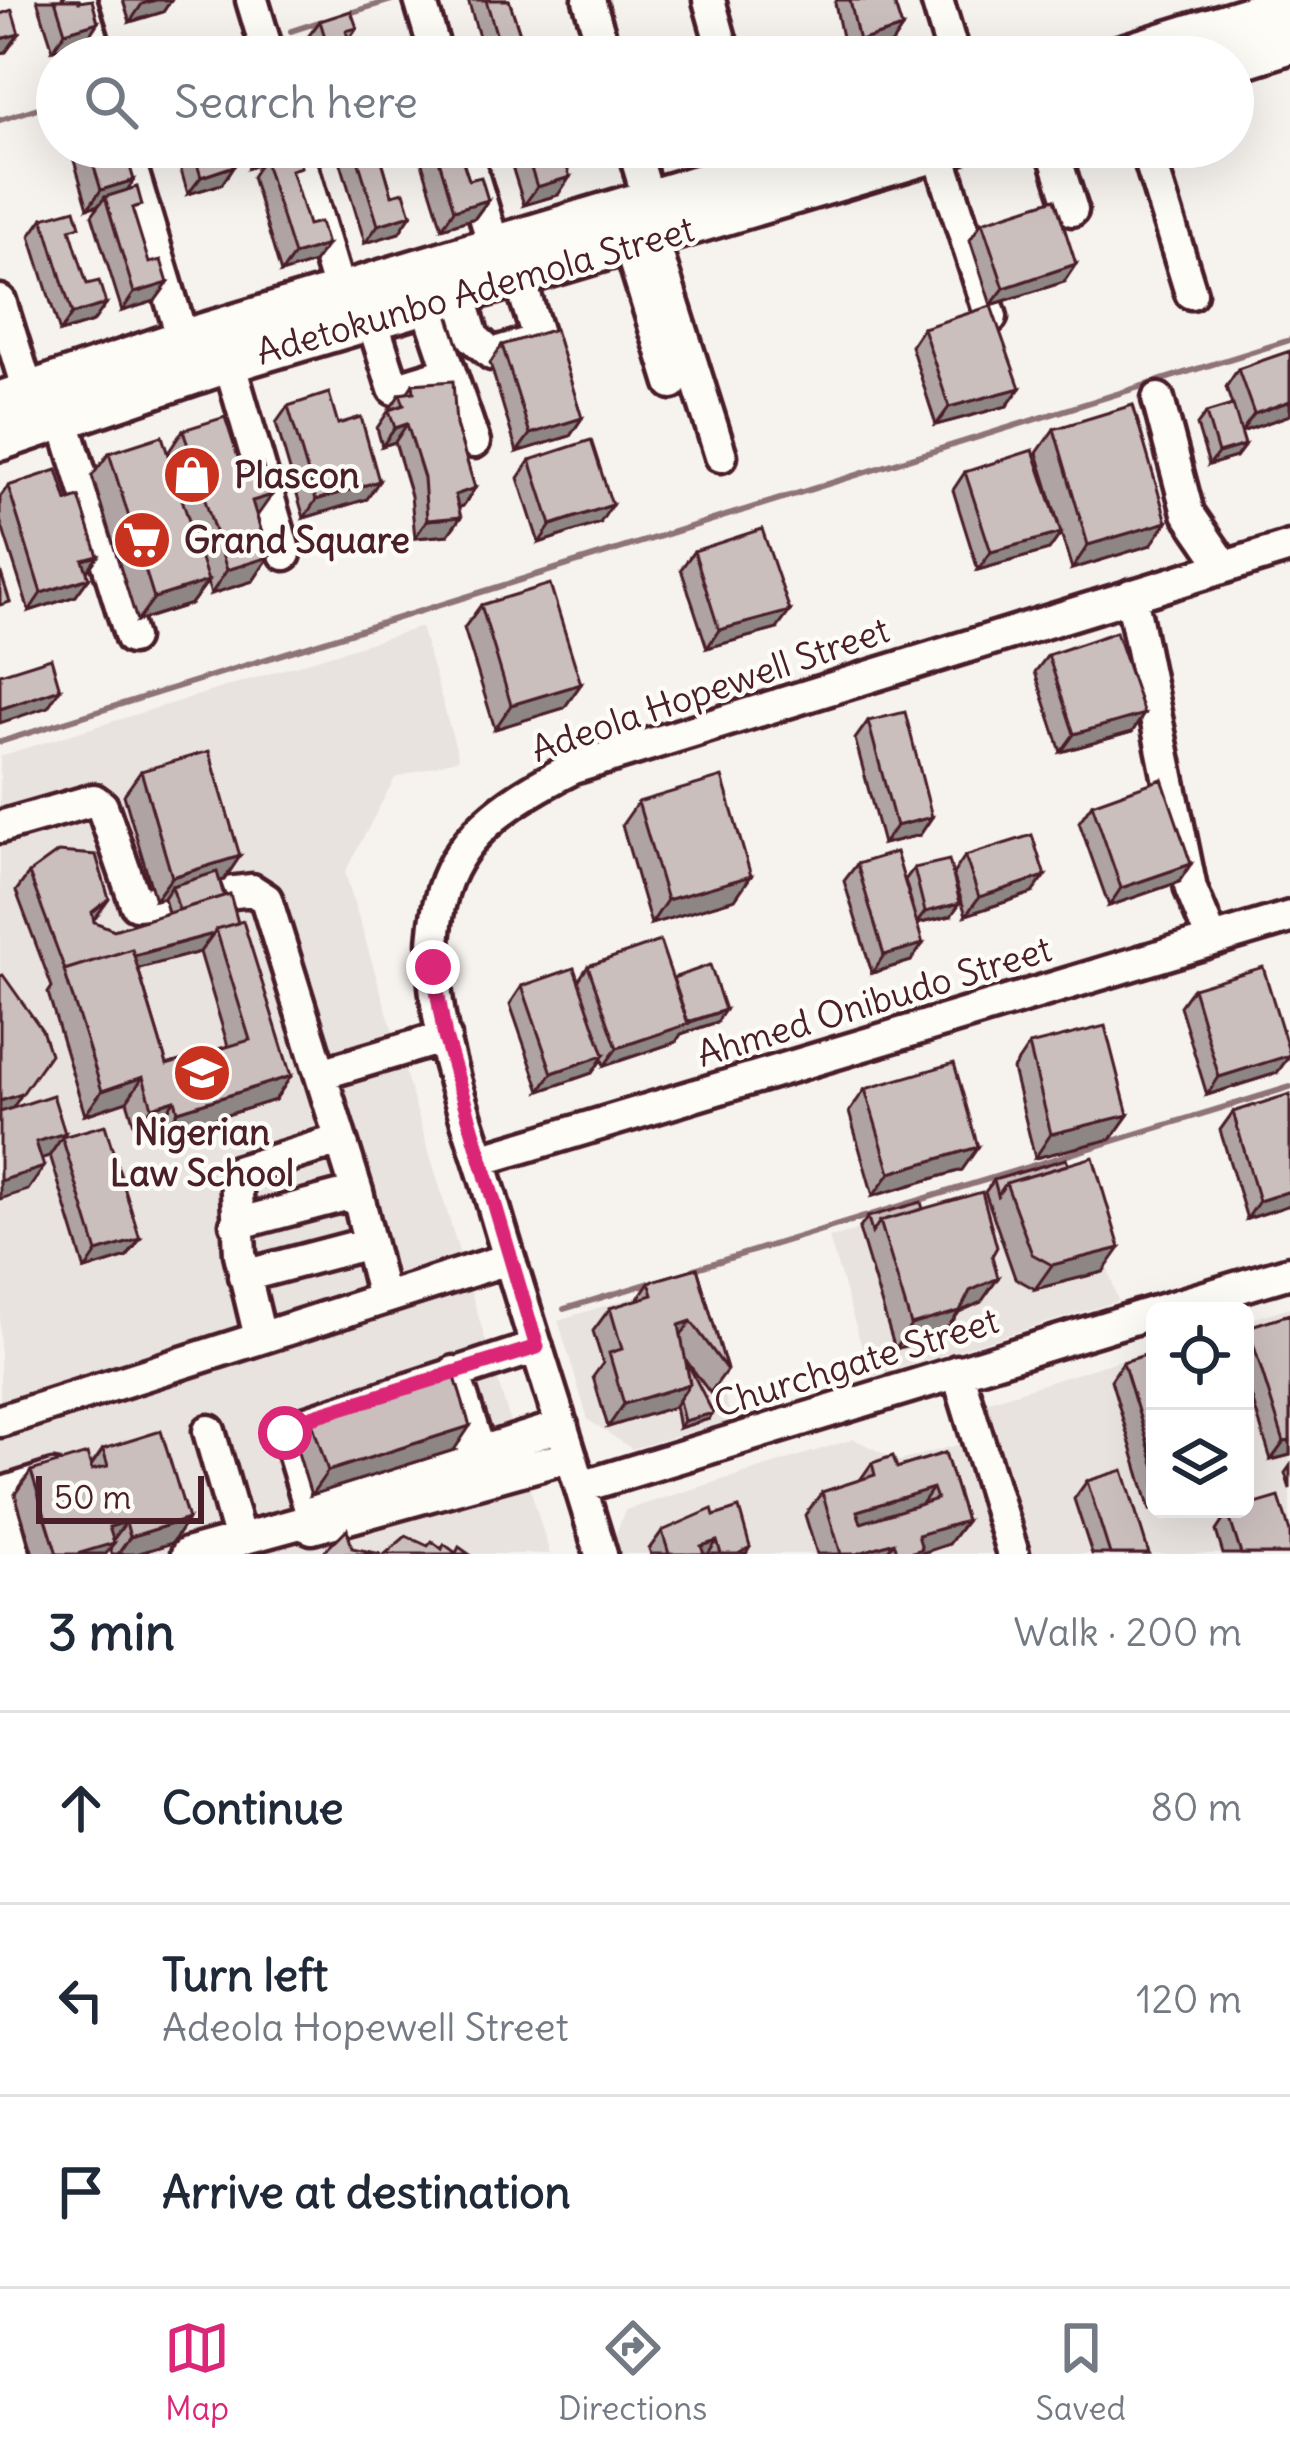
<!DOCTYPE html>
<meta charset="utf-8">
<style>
:root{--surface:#fff;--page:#f6f6f7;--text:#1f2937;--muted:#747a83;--line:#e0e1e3;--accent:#db2777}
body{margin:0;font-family:Delius,sans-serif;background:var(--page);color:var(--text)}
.controls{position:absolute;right:36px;bottom:36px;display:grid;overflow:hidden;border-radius:18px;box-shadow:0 12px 48px #0002}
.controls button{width:108px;height:108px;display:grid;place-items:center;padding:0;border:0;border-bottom:3px solid var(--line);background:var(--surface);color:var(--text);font:60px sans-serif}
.scale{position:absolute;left:36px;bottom:30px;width:168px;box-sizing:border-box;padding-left:12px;border:6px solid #4a1f2b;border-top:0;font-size:33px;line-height:42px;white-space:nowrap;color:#4a1f2b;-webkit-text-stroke:9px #fdfcf7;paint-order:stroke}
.stop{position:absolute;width:36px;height:36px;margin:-27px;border:9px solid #db2777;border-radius:50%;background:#fff}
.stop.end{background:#db2777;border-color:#fff;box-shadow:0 3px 12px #0008}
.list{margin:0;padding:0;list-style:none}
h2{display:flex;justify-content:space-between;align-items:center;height:156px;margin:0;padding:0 48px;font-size:51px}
h2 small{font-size:39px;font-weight:400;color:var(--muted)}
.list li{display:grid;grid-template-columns:78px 1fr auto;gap:36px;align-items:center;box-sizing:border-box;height:192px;padding:0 48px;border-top:3px solid var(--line)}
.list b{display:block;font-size:45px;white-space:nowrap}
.list p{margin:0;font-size:39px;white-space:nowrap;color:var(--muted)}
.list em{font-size:39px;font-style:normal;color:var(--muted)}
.icon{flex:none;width:66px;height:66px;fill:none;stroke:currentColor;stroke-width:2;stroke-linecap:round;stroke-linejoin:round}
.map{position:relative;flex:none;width:1290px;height:1554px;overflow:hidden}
.search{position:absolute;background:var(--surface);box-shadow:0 12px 48px #0002;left:36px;right:36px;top:36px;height:132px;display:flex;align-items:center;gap:30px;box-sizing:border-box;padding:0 42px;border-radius:66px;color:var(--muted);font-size:45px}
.sheet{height:732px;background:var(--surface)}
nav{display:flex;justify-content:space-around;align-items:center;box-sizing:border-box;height:168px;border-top:3px solid var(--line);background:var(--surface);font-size:33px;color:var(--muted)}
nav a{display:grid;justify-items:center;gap:6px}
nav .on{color:var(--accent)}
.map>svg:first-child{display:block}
.built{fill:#e9e3e0}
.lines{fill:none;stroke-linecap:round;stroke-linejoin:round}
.stream{stroke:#8e7378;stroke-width:6}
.minor-casing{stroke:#4a1f2b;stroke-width:39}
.major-casing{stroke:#4a1f2b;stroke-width:48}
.minor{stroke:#fdfcf7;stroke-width:30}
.major{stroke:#fdfcf7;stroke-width:39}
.wall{fill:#afa4a3;stroke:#4a1f2b;stroke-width:3;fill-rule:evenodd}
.shaded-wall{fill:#8e8685;stroke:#4a1f2b;stroke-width:3}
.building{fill:#cbbfbe;stroke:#4a1f2b;stroke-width:3;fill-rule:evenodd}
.route{stroke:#db2777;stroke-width:15}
.labels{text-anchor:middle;stroke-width:9;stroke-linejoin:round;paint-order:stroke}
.street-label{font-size:36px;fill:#4a1f2b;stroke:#fdfcf7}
.poi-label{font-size:36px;font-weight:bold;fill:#4a1f2b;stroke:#fdfcf7;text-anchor:start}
</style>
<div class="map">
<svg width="1290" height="1554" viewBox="0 0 1290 1554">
<rect width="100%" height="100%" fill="#f6f3ef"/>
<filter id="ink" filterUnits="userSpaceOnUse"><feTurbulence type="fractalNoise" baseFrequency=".00833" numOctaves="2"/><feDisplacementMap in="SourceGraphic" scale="24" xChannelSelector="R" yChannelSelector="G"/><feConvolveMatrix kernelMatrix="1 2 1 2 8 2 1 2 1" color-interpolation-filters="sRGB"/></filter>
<g filter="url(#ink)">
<path class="built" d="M421,627L459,759L395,778L345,872L550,1554H0V756Z
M1076,1164L1118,1301L871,1377L829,1238Z
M690,1280L732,1420L632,1449L588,1420L558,1320Z
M1290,1307V1554H615L612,1543L625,1510L854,1439L899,1461L978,1439L979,1404L1155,1349V1509H1245V1321Z"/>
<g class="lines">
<path class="stream" d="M346,14L392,0
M291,31L322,21
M205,57L237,47
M0,120L57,102
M0,742L1290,340
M694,1269L1290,1087
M564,1309L653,1282"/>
<defs>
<path id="minor" d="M80,0L98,57
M252,0L269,57
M420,0L437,57
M589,0L606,57
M709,0L725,57
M937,0L954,57
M125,147L183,340
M296,147L340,294
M464,147L494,246
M633,147L649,201
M1052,147L1072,210
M1146,147L1191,293
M938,151L991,317
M652,237L721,456
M629,244L672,383
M460,294L473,337L492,354L539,340L519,277
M0,301L28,391
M427,304L450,372
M372,320L394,389L450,372L474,442
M229,362L285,554
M1158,399L1188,513L1225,567
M63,418L131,638
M1131,595L1191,889L1212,940
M0,827L94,800L102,806L136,904L252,890L266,899L357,1192L383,1298
M321,1074L445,1037
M480,1160L1290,917
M236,1224L357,1192
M244,1276L369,1243
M1159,1311L1290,1272
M260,1337L240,1254L236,1172L337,1141
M957,1371L1013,1554
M454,1372L480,1452L562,1426
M0,1421L508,1259
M209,1431L240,1540
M480,1452L310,1509L286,1429L537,1347
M581,1487L1155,1312
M0,1494L53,1477
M0,1504L14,1554
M187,1554L300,1523L312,1528L571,1456
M601,1554C565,1434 525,1315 490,1194C462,1099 413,990 443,890C462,829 519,795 573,768L1290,547"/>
<path id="major" d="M1118,57L1290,4
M1233,61L1290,43
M0,402L183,340L826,147
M0,440L229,362L951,147"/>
</defs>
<use href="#minor" class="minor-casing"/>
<use href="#major" class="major-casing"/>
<use href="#minor" class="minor"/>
<use href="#major" class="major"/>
</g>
<path class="wall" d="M37,0H79L98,22L86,40L53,50Z
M123,0H171L163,12L130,22Z
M468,0H509L521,37L539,57H485Z
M837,0H893L902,28L890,46L854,57H846L835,3Z
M320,21L357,28L349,40L354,57H313L307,38Z
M70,147H111L127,190L155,301L122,311L92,215L99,205L88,208Z
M174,147H228L222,184L188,194Z
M243,147H290L286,152L314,263L281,273L252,177L260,164L249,168Z
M336,147H378L392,195L411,215L399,233L365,243Z
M417,147H458L469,180L488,200L475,218L442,228Z
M506,147H548L558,195L524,205Z
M43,218L72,237L93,322L60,332L30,236Z
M982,222L1064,282L991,305L970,240Z
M923,328L1020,388L1007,406L936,425L911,346Z
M502,345L582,418L570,436L517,452L490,363Z
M1290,351V415L1241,432L1245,445L1236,457L1209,465L1197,425L1206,413L1232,405L1226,387L1238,369Z
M413,384L456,425L475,488L463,506L458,508L448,535L415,538L411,496L395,442L382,446L377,428L400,394L407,393Z
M288,406L338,424L379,481L367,499L304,518L276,423Z
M1054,429L1151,545L1072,569L1061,533L1049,550L978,570L953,490L965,472L1058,522L1037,453Z
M183,430L257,517L269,557L253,581L211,594L207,582L191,604L137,621L92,476L109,453H168Z
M530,460L600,523L539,543L518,478Z
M8,486L67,501L98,556L87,572L76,596L29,611L0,520V497Z
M694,551L777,629L707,648L681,569Z
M481,605L581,684L564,708L495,729L464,628Z
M1048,655L1144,714L1132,732L1061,752L1035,672Z
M868,721L932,817L920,835L883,844L855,739Z
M141,771L240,856L224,880L220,881L291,1076L275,1100L162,1135L158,1124L136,1131L127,1101L85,1115L48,993L52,987L16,891L29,873L96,917L94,919V922L114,930L168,913L164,898L155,900L124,795ZM200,952L228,1046L167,1065L138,968Z
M638,802L751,876L735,899L651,924L622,825Z
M1092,804L1179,882L1109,906L1079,822Z
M965,856L1032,893L966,915L953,874Z
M857,864L911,901L905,880L914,868L951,916L917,924L911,961L872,973L844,881Z
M588,966L672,978L717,1022L681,1034L676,1042L604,1066L602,1059L592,1073L540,1091L510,1004L522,986L578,981Z
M1193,988L1277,1073L1207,1095L1180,1006Z
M1029,1045L1128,1115L1111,1139L1035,1158L1013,1069Z
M865,1089L978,1147L962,1170L873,1196L849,1112Z
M1233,1112L1290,1205L1247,1219L1220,1130Z
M62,1137L140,1239L127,1257L85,1270L50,1155Z
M1066,1159L1103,1272L1035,1289L1015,1278L985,1192L994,1180Z
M923,1209L998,1278L981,1302L959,1312L943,1334L895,1349L859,1229L868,1217Z
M697,1268L727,1370L710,1393L685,1359L709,1419L679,1428L675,1406L608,1427L593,1377L603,1363L593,1331L610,1308L637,1300L649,1282Z
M1290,1314V1455L1271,1460L1245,1376V1331L1248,1327Z
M1155,1352V1509L1150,1510L1111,1380L1123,1362Z
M311,1419L454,1450L311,1495L295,1443Z
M103,1449L188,1519L172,1543L136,1554H112L110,1548L106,1554H33L15,1494L31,1471L91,1466Z
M945,1453L966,1521L949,1544L919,1554H817L805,1515L822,1492L860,1480L872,1463L897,1468Z
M1290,1466V1489L1285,1473Z
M1087,1481L1149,1554H1092L1074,1499Z
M1228,1513L1290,1554H1223L1216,1531Z
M714,1516L750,1547L746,1554H651L649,1549L662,1531Z"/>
<path class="shaded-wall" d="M156,0H171L163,12L130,22L142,4Z
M98,22L86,40L53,50L65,32Z
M902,28L890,46L848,57L859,41Z
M19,34L6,52L0,53V39Z
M271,147H290L282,158L264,159L260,164L249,168L262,150Z
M234,166L222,184L188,194L201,177Z
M570,177L558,195L524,205L537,187Z
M134,180L122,198L105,197L99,205L88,208L101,190Z
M488,200L475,218L442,228L454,210Z
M411,215L399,233L365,243L378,225Z
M327,245L314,263L281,273L294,255Z
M1076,264L1064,282L991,305L1004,288Z
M168,283L155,301L122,311L134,293Z
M106,304L93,322L60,332L72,314Z
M1020,388L1007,406L936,425L949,407Z
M1290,401V415L1241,432L1254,414Z
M582,418L570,436L517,452L530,434Z
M407,424L395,442L382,446L395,428Z
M1245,445L1236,457L1209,465L1218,453Z
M379,481L367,499L304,518L316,500Z
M475,488L463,506L442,513L455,495Z
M272,495L255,519L252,501Z
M612,505L600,523L539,543L551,525Z
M461,517L448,535L415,538L427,520Z
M1167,522L1151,545L1072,569L1088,545Z
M1061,533L1049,550L978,570L991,552Z
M98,556L85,574L83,560Z
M269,557L253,581L211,594L227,570Z
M89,578L76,596L29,611L41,593Z
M208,581L191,604L137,621L154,598Z
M790,611L777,629L707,648L719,630Z
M581,684L564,708L495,729L511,705Z
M60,689L48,707L0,723V709Z
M1144,714L1132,732L1061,752L1074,734Z
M932,817L920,835L883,844L896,826Z
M240,856L224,880L175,894L172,886L164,898L155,900L172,877Z
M1191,864L1179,882L1109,906L1121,888Z
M751,876L735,899L651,924L667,900Z
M1045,876L1032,893L966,915L979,897Z
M109,899L96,917L79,930L92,912Z
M960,903L951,916L916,924L925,912Z
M213,934L200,952L69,987L66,975Z
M923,944L911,961L872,973L884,955Z
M725,1010L717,1022L681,1034L676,1042L604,1066L617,1048Z
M604,1055L592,1073L540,1091L552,1073Z
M1290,1055L1277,1073L1207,1095L1219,1077Z
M291,1076L275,1100L162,1135L178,1111Z
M143,1077L127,1101L85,1115L102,1091Z
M22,1094L6,1118L0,1120V1101Z
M175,1100L158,1124L136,1131L152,1107Z
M1128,1115L1111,1139L1035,1158L1051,1134Z
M65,1133L49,1156L20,1166L36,1142Z
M978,1147L962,1170L873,1196L890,1173Z
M44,1167L28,1190L0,1199V1181Z
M1290,1191V1205L1247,1219L1259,1201Z
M140,1239L127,1257L85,1270L97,1252Z
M1120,1248L1103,1272L1035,1289L1052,1265Z
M998,1278L981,1302L959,1312L943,1334L895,1349L911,1325L970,1291Z
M691,1321L675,1344L679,1325Z
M690,1384L674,1407L608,1427L624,1404Z
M713,1413L709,1419L679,1428L684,1421Z
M470,1426L454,1450L311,1495L328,1471Z
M1290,1441V1455L1271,1460L1284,1442Z
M933,1488L917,1511L841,1535L857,1511Z
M188,1519L172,1543L136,1554H118L130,1537Z
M966,1521L949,1544L919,1554H905L918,1535Z
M126,1522L110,1544L114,1543L106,1554H78L109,1527Z
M717,1541L708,1554H695L701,1546Z
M894,1542L886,1554H856Z"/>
<path class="building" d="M55,0H79V2L92,0L98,22L65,32Z
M486,0H509L521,37L532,33L540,56L503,57Z
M850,0H893L902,28L859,41Z
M12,10L19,34L0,39V14Z
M351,11L357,28L346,31L354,57H331L320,21Z
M263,44L267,57H233L232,54Z
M88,147H111L115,161L127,157L134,180L101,190Z
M192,147H228L234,166L201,177Z
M354,147H378L392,195L404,192L411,215L378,225Z
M435,147H458L469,180L481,177L488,200L454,210Z
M524,147H548L551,157L563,154L570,177L537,187Z
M296,149L301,167L291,170L308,225L320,222L327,245L294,255L264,159Z
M137,187L142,205L132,208L149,263L161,260L168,283L134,293L105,197Z
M1055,199L1076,264L1004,288L982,222Z
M75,209L80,226L70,229L87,284L99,281L106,304L72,314L43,218Z
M991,306L1020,388L949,407L923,328Z
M555,329L582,418L530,434L502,345Z
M1290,351V401L1254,414L1238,369Z
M453,381L456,425L475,488L455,495L461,517L427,520L424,478L407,424L395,428L389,410L404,405L400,394L414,392L413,384Z
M329,393L338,424L361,417L379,481L316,500L288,406Z
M1133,405L1167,522L1088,545L1054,429Z
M1233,405L1245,445L1218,453L1206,413Z
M225,417L242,470L262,464L272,495L252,501L269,557L227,570L183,430Z
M162,436L208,581L154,598L109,453Z
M591,440L612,505L551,525L530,460Z
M1033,450L1061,533L991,552L965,472Z
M57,470L67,501L79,497L98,556L83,560L89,578L41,593L8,486Z
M762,529L790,611L719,630L694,551Z
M0,570L10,602L0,605Z
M550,584L581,684L511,705L481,605Z
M1116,632L1144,714L1074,734L1048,655Z
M51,658L60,689L0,709V674Z
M905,712L932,817L896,826L868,721Z
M209,751L240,856L172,877L141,771Z
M722,777L751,876L667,900L638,802Z
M1162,779L1191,864L1121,888L1092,804Z
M1032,835L1045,876L979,897L965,856Z
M58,852L96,855L109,899L92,912L94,922L114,930L230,894L238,923L216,929L213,934L134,955L132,949L65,970L29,873Z
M896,852L923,944L884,955L857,864Z
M949,860L960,903L925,912L914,868Z
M217,872L224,896L179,910L172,886Z
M243,921L291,1076L178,1111L175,1100L152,1107L143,1077L102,1091L64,970L132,949L167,1065L250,1040L216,929Z
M660,941L688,1024L617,1048L588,966Z
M710,965L725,1010L688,1022L673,978Z
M1263,967L1290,1055L1219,1077L1193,988Z
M574,968L604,1055L552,1073L522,986Z
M3,975L42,1030L50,1054L22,1094L0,1101V976Z
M1105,1026L1128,1115L1051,1134L1029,1045Z
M954,1063L978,1147L890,1173L865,1089Z
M1290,1094V1191L1259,1201L1233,1112Z
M53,1095L65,1133L36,1142L44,1167L0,1181V1112Z
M105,1125L140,1239L97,1252L62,1137Z
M1093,1157L1120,1248L1052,1265L1032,1254L1006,1183Z
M1066,1159L1068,1165L1006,1183L998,1195L994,1180Z
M982,1192L997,1247L992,1256L998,1278L970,1291L960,1311L911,1325L880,1221Z
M921,1202L923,1209L880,1221L872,1233L868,1217Z
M697,1268L727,1370L691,1321L679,1325L690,1384L624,1404L609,1353L622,1349L610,1308L653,1295L649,1282Z
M1290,1314V1441L1284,1442L1248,1327Z
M1155,1352V1467L1123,1362Z
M686,1360L713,1413L684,1421L679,1400L690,1384Z
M454,1374L470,1426L328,1471L311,1419Z
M161,1431L188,1519L130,1537L126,1522L109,1527L114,1543L77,1554H57L31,1471L87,1454L92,1470L108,1466L103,1449Z
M945,1453L966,1521L918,1535L922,1549L906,1554H898L894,1542L856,1554H841L822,1492L875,1475L872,1463L893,1456L897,1468ZM933,1488L937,1499L861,1523L857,1511Z
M1123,1470L1149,1554H1110L1087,1481Z
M1279,1497L1290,1532V1554H1241L1228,1513L1245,1509V1507Z
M739,1508L750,1547L738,1554H721L717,1541L701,1546L704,1554H669L662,1531L712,1509L714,1516Z
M347,1529L352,1548L381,1554H322Z
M406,1536L428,1546L432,1541L442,1549L444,1544L456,1553L459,1547L469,1554H385Z"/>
</g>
<g class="lines" filter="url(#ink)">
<path class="route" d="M285,1433L289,1424L537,1347L445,1037L433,967"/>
</g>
<defs>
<symbol id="shop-disc" viewBox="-11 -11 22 22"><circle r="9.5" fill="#c8321e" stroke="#fdfcf7"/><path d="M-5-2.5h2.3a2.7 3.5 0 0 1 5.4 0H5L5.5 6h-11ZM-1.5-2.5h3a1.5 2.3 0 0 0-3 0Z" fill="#fff"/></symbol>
<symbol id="supermarket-disc" viewBox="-11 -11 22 22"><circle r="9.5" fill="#c8321e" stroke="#fdfcf7"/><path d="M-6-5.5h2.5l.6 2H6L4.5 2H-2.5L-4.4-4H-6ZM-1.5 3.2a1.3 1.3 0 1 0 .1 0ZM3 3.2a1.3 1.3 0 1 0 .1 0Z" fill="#fff"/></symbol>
<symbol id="university-disc" viewBox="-11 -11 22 22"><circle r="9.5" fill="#c8321e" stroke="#fdfcf7"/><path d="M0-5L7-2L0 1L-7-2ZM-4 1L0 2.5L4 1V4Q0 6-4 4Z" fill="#fff"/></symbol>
</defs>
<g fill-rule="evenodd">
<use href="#shop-disc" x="159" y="442" width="66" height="66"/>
<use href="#supermarket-disc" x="109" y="507" width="66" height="66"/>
<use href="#university-disc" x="169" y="1040" width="66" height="66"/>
</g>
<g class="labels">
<g class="street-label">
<text transform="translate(475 290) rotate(-16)" y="13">Adetokunbo Ademola Street</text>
<text transform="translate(710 689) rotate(-19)" y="13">Adeola Hopewell Street</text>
<text transform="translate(874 1001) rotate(-17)" y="13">Ahmed Onibudo Street</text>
<text transform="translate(856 1362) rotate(-17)" y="13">Churchgate Street</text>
</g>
<g class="poi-label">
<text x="234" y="488">Plascon</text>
<text x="184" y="553">Grand Square</text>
<text x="202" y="1145" text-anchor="middle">Nigerian<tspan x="202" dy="41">Law School</tspan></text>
</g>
</g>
</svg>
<div class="controls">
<button><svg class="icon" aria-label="locate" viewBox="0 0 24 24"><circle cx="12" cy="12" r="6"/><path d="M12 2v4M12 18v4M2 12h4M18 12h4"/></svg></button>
<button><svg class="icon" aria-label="layers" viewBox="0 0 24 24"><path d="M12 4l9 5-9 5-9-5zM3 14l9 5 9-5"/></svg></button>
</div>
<div class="scale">50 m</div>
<div class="stop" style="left:285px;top:1433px"></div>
<div class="stop end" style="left:433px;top:967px"></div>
<div class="search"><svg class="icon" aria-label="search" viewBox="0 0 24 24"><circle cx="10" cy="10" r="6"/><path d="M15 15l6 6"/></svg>Search here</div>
</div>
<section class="sheet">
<h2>3 min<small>Walk · 200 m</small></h2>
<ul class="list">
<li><svg class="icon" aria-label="ahead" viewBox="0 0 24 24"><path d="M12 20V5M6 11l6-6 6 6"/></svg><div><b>Continue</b></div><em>80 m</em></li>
<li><svg class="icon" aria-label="left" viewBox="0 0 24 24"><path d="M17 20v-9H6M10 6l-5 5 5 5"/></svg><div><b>Turn left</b><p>Adeola Hopewell Street</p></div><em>120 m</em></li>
<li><svg class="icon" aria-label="arrive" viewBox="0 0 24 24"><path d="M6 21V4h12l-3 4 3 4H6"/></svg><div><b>Arrive at destination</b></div></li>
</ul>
</section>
<nav>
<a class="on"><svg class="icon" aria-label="map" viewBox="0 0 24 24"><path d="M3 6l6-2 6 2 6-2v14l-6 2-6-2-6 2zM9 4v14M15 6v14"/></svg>Map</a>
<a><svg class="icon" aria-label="directions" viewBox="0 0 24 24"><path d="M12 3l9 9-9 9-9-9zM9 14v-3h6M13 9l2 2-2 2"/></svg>Directions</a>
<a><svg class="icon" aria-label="saved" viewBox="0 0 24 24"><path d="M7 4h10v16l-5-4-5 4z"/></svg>Saved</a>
</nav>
